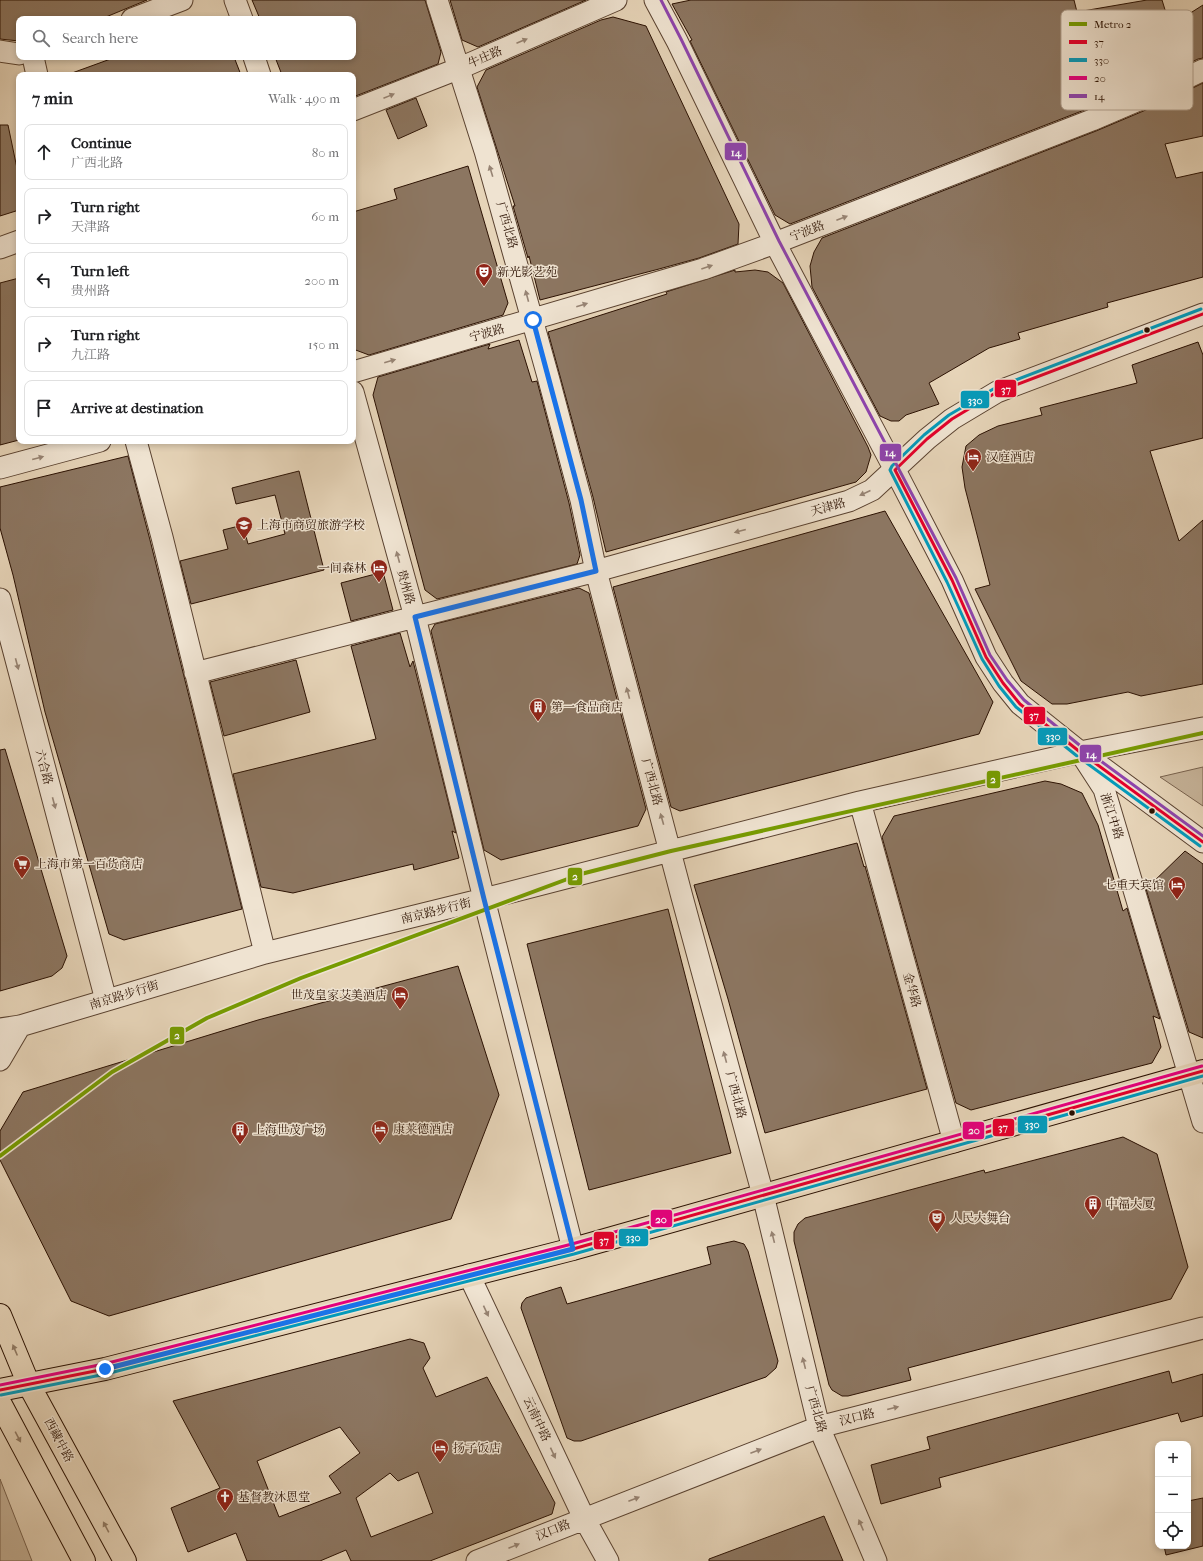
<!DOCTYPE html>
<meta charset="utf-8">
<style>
:root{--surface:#fff;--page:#f6f6f6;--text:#202124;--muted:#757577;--line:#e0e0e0}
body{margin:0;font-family:"IM FELL French Canon","Noto Serif SC",serif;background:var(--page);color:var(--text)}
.controls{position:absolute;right:12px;bottom:12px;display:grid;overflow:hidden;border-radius:8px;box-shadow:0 2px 6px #0003}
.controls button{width:36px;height:36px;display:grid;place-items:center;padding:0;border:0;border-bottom:1px solid var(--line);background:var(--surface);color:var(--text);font:20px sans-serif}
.stop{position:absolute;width:12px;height:12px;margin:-9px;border:3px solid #1a73e8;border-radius:50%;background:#fff}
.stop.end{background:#1a73e8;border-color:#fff;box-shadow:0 1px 4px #0008}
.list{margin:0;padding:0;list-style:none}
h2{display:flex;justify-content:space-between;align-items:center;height:52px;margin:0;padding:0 16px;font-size:17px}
h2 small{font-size:13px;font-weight:400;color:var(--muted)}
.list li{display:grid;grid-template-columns:26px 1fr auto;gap:12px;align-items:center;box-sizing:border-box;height:56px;margin:0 8px 8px;padding:0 8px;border:1px solid var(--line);border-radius:8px}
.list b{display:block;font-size:15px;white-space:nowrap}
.list p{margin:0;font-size:13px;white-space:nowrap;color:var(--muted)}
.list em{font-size:13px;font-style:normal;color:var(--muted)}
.icon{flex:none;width:22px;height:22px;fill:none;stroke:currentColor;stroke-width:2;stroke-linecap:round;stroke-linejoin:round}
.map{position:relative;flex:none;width:1203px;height:1561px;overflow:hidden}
.search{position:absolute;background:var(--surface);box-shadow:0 2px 6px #0003;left:16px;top:16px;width:340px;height:44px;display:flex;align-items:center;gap:10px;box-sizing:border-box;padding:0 14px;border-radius:8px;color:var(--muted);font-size:15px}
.panel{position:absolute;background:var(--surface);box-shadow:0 2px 6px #0003;left:16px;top:72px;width:340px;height:372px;border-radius:8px}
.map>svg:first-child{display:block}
.green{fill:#c6b399;stroke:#78624e}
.building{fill:#8c7661;stroke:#2b1102;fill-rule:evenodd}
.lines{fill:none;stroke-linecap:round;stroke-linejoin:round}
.minor-casing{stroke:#5a4230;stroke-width:23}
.major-casing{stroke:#2b1102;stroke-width:24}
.minor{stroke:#efe3d1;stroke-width:21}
.major{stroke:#e6d4b8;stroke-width:22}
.bus-1-casing{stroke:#efe3d1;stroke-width:6}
.bus-2-casing{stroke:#efe3d1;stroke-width:6}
.bus-3-casing{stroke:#efe3d1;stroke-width:6}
.bus-4-casing{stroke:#efe3d1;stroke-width:6}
.bus-1{stroke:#e4002b;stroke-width:3}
.bus-2{stroke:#049aba;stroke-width:3}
.bus-3{stroke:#e5007d;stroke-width:3}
.bus-4{stroke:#8e44ad;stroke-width:3}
.metro-1-casing{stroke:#efe3d1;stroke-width:7}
.metro-1{stroke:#779c01;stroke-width:4}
.oneway{fill:#978474}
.oneway2{fill:#927c66}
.route{stroke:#1a73e8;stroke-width:5}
.bus-dot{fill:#2b1102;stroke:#efe3d1;stroke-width:1.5}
.labels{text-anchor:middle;stroke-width:3;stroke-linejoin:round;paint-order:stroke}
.street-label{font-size:12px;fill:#2b1102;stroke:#efe3d1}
.poi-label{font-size:12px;fill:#2b1102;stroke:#efe3d1;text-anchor:start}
.key{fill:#efe3d1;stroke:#b4a493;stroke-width:1}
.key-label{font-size:11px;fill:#2b1102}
.line-badge{stroke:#efe3d1;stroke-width:1.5}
.badge-label{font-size:11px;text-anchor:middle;font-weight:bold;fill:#fff}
</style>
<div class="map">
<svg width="1203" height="1561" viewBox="0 0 1203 1561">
<rect width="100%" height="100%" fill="#e6d4b8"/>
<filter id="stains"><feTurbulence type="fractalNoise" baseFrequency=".005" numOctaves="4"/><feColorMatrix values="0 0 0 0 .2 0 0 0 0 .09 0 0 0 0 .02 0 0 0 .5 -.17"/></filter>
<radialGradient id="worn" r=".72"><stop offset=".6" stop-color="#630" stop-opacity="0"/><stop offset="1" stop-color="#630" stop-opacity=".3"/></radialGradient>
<path class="green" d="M1203,767V806L1160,777Z
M0,1479L32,1561H0Z"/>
<path class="building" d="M0,0H147L101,19H19V41L0,39Z
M252,0H425L441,52L438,64L353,97V75H282L275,57H353V19H260Z
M450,0H586L478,47L462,40Z
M691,0H1074L1077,12L1147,0H1162L1170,26L1203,5V58L1198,59L1150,82L1087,109L790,224L775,215L690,41L692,40L672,4Z
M613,17L646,26L739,224L738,244L699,258L659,269L540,300L529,256L528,258L513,206H515L477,87L486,70L601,20Z
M116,57H234L241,75H72V73Z
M1203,83V136L1165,144L1176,178L1203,172V277L1107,303L1108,307L1018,333L1020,339L989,348L929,383L939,404L906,415L899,421H891L880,416L812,287L810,266L814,252L822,238L1096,131L1160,104Z
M416,98L427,126L398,139L386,110Z
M0,125H8L19,178V210L0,216Z
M468,166L508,303L503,315L369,355L353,349V212L397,199L394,189Z
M735,270V272L755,270L768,272L783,283L868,447L871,455L866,472L856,482L606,552L593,497L548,332L667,294L666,292Z
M19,278V440L0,445V283Z
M519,340L532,382L537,381L569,503L580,555L577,564L437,599L425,590L373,395L378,377L490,344L488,349Z
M1198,342L1203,355V438L1150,451L1179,541L1203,520V684L1141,696L1128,692L1067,704H1052L1021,681L975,589L990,585L965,488L962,467L966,446L979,435L998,426L1042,415L1040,408L1137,383L1132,365Z
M128,456L150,540L242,909L124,940L109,934L45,712L13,575L0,528V487Z
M299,471L324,570L191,604L180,561L228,549L223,530L243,525L248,544L285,534L275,495L236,504L232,488Z
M885,511L993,702L979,734L680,811L671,807L613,587Z
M383,572L393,610L351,621L341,583Z
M579,588L589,593L646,809L638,826L501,860L484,850L431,631L435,624Z
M400,633L410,667L413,661L456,833L452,831L459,858L414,870L413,864L293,893L261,887L233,774L376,739L351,646Z
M296,660L310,712L224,736L210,682Z
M5,749L67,956L62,968L52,976L0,991V750Z
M1045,781L1061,784L1082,793L1098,825L1123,911L1127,908L1160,1019L1153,1016L1161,1047L1152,1063L971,1110L956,1103L882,837L894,816Z
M857,843L864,867L865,866L927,1089L765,1133L728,999L694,885Z
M1185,851L1203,864V1038L1189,1032L1146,889Z
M668,909L731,1153L589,1190L527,944Z
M458,966L499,1095L451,1219L109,1316L71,1301L0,1160V1131L23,1092L258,1020Z
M1123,1137L1157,1154L1188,1267L1171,1299L908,1368L911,1380L848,1396H842L832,1390L829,1385L794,1241V1232L798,1224L805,1218L865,1202L984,1170L985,1173Z
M734,1241L744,1244L748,1251L778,1361L776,1368L766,1377L581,1441H574L567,1438L521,1308L522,1303L526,1298L532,1296L561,1287L567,1304L711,1264L707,1247Z
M410,1339L424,1343L430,1358L423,1368L436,1397L487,1377L555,1503L552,1514L430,1561H351L346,1550L320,1561H247L236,1533L188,1552L171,1508L220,1488L173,1401ZM340,1427L360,1453L329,1476L341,1493L279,1517L257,1461ZM418,1472L433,1513L371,1537L356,1498L390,1473L398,1481Z
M1169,1371L1172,1383L1203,1374V1416L1181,1422L1178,1413L939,1478L941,1487L881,1504L871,1465L930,1449L927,1437Z
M1203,1498V1546L1166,1555L1164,1546H1188V1501Z
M824,1516L843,1561H709V1559Z"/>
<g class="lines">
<defs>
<path id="minor" d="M235,0L242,19
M437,0L485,151L549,380L581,500L596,571L682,897L763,1195L819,1427L876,1561
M655,0L677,41L775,243L895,470L952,580L986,657L1003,683L1020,704L1080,752L1104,789L1203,1122
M132,19L182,0
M0,51L19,54
M33,57L37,75
M254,57L260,75
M353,110L460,68L616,0
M0,248L19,241
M353,372L703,269L775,243L1092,120L1155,93L1203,70
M353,392L415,617L484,899L573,1249
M136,441L162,537L265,953
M0,468L100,441
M0,599L106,1000
M195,673L596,571L849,501L872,490L927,439L952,419L997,392L1203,314
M1092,760L1203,842
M860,802L954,1142
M0,1029L20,1026L265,953L484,899L860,802L1080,752L1203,728
M0,1060L20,1026
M469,1275L584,1518L608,1561
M477,1561L819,1427L1203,1328"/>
<path id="major" d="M0,1315L29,1385L125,1561
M0,1390L105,1369L573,1249L1203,1071
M0,1403L84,1561"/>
</defs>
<use href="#minor" class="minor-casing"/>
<use href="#major" class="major-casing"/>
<use href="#minor" class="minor"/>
<use href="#major" class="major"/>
<defs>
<path id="bus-1" d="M1203,314L997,392L952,419L927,439L895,470L952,580L986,657L1003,683L1020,704L1080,752L1203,842
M0,1390L105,1369L573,1249L1203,1071"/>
<path id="bus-2" d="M1200,846L1077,756L1016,707L999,686L982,659L947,582L890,470L892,466L924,435L949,415L995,388L1201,309
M1,1395L106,1374L574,1254L1203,1076"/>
<path id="bus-3" d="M0,1385L104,1364L572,1244L1202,1066"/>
<path id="bus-4" d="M661,0L681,39L779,241L956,578L990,655L1007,680L1024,700L1083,748L1203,836"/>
</defs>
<use href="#bus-1" class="bus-1-casing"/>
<use href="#bus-2" class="bus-2-casing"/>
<use href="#bus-3" class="bus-3-casing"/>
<use href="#bus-4" class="bus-4-casing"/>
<use href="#bus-1" class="bus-1"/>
<use href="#bus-2" class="bus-2"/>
<use href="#bus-3" class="bus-3"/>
<use href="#bus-4" class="bus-4"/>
<defs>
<path id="metro-1" d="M0,1156L112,1072L207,1018L301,978L581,874L671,851L1203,733"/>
</defs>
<use href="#metro-1" class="metro-1-casing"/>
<use href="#metro-1" class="metro-1"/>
</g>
<defs><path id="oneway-solid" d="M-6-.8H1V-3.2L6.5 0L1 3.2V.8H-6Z"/></defs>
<g class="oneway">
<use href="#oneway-solid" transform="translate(522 41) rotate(-23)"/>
<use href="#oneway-solid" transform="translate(389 96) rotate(-22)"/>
<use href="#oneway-solid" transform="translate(491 171) rotate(-107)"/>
<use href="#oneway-solid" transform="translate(842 218) rotate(-21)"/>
<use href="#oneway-solid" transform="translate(707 267) rotate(-19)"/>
<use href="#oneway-solid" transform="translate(527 296) rotate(-105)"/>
<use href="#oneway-solid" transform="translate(582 305) rotate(-17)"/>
<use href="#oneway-solid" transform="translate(390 361) rotate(-16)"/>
<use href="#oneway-solid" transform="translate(38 458) rotate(-15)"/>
<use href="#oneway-solid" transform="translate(865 493) rotate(156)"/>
<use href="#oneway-solid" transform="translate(740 531) rotate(165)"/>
<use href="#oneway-solid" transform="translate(398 557) rotate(-105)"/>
<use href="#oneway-solid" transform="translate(17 664) rotate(75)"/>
<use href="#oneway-solid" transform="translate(628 693) rotate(-105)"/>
<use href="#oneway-solid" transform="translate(54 803) rotate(75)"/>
<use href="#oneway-solid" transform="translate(662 819) rotate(-106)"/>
<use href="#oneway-solid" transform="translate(725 1057) rotate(-105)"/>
<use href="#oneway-solid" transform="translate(773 1237) rotate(-104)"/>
<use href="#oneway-solid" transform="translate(486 1311) rotate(65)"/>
<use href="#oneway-solid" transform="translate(804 1363) rotate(-104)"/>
<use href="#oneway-solid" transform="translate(893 1408) rotate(-14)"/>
<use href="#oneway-solid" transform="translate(756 1451) rotate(-21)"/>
<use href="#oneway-solid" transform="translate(553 1453) rotate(65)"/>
<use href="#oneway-solid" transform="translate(634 1499) rotate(-21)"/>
<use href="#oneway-solid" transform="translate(861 1525) rotate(-113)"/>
<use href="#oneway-solid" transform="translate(514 1546) rotate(-22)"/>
</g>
<g class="oneway2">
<use href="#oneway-solid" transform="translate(15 1350) rotate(-113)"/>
<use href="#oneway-solid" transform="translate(18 1437) rotate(62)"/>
<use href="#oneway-solid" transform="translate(106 1527) rotate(-118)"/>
</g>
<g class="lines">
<path class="route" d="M105,1369L573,1249L484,899L415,617L596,571L581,500L533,320"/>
</g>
<defs>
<symbol id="theatre-pin" viewBox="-11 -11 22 30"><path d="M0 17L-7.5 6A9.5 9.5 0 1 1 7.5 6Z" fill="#8f2418" stroke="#efe3d1"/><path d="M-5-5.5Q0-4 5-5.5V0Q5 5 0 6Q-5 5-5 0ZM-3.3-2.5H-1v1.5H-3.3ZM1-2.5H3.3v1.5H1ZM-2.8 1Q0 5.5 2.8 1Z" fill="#fff"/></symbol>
<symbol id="hotel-pin" viewBox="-11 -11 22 30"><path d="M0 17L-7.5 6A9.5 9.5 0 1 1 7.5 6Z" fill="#8f2418" stroke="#efe3d1"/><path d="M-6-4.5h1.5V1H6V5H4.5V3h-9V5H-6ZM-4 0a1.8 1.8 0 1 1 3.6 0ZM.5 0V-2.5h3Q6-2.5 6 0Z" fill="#fff"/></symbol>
<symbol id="school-pin" viewBox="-11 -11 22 30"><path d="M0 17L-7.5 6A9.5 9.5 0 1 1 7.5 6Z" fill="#8f2418" stroke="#efe3d1"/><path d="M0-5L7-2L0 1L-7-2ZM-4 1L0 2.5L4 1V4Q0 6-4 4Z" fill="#fff"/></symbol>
<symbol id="building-pin" viewBox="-11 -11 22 30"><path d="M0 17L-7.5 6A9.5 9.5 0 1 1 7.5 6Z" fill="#8f2418" stroke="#efe3d1"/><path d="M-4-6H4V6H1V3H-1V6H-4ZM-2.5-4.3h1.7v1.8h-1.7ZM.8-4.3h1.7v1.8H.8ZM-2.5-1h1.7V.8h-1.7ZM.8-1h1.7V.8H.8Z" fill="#fff"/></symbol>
<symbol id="supermarket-pin" viewBox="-11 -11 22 30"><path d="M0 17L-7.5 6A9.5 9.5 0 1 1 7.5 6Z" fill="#8f2418" stroke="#efe3d1"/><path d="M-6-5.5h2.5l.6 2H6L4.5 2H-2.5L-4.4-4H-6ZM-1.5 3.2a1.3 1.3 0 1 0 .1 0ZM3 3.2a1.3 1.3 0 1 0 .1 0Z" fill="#fff"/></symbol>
<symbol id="church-pin" viewBox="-11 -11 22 30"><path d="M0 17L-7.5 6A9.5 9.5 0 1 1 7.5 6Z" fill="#8f2418" stroke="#efe3d1"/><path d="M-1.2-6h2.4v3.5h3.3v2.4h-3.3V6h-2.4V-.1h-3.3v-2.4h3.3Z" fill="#fff"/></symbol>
</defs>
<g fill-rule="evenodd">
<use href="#theatre-pin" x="474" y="262" width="20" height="27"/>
<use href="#hotel-pin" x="963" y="447" width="20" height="27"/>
<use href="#school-pin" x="234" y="515" width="20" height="27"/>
<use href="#hotel-pin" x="369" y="558" width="20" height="27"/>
<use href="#building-pin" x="528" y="697" width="20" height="27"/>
<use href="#supermarket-pin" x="12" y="854" width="20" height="27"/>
<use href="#hotel-pin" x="1167" y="875" width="20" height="27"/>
<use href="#hotel-pin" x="390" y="985" width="20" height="27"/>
<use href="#hotel-pin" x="370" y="1119" width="20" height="27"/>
<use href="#building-pin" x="230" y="1120" width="20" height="27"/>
<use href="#building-pin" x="1083" y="1194" width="20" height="27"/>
<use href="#theatre-pin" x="927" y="1208" width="20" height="27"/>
<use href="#hotel-pin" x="430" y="1438" width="20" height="27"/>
<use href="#church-pin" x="215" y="1487" width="20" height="27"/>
</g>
<g class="bus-dot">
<circle cx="1147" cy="330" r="3.5"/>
<circle cx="1152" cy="811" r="3.5"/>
<circle cx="1072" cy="1113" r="3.5"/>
</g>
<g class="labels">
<g class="street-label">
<text transform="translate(485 57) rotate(-23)" y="4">牛庄路</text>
<text transform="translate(507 225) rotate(74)" y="4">广西北路</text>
<text transform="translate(807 231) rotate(-21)" y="4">宁波路</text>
<text transform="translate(487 333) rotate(-16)" y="4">宁波路</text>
<text transform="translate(828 507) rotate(-16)" y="4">天津路</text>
<text transform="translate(406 587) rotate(75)" y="4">贵州路</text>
<text transform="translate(44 767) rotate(75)" y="4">六合路</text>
<text transform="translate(652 782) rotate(75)" y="4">广西北路</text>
<text transform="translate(1112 816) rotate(72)" y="4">浙江中路</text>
<text transform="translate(436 911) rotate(-14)" y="4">南京路步行街</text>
<text transform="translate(912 990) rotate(74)" y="4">金华路</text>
<text transform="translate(124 995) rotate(-17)" y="4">南京路步行街</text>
<text transform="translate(736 1095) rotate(75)" y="4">广西北路</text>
<text transform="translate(816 1409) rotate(74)" y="4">广西北路</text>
<text transform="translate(857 1417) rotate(-14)" y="4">汉口路</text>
<text transform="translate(537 1419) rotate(65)" y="4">云南中路</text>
<text transform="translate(59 1440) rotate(62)" y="4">西藏中路</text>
<text transform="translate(553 1530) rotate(-22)" y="4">汉口路</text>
</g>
<g class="poi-label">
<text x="497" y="276">新光影艺苑</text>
<text x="986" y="461">汉庭酒店</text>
<text x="257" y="529">上海市商贸旅游学校</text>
<text x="366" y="572" text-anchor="end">一间森林</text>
<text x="551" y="711">第一食品商店</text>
<text x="35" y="868">上海市第一百货商店</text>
<text x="1164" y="889" text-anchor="end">七重天宾馆</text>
<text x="387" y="999" text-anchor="end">世茂皇家艾美酒店</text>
<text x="393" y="1133">康莱德酒店</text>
<text x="253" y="1134">上海世茂广场</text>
<text x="1106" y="1208">中福大厦</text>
<text x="950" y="1222">人民大舞台</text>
<text x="453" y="1452">扬子饭店</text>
<text x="238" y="1501">基督教沐恩堂</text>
</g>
</g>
<rect x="1061" y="10" width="132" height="100" rx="6" class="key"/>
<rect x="1069" y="22" width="18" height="4" fill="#779c01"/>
<rect x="1069" y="40" width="18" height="4" fill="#e4002b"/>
<rect x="1069" y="58" width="18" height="4" fill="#049aba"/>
<rect x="1069" y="76" width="18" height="4" fill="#e5007d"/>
<rect x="1069" y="94" width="18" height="4" fill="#8e44ad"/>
<g class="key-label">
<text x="1094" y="28">Metro 2</text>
<text x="1094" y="46">37</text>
<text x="1094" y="64">330</text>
<text x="1094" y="82">20</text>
<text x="1094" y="100">14</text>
</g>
<g class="line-badge">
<rect x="724" y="142" width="23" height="19" rx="4" fill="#8e44ad"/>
<rect x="994" y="379" width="23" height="19" rx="4" fill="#e4002b"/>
<rect x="960" y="390" width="30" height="19" rx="4" fill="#049aba"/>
<rect x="879" y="443" width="23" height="19" rx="4" fill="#8e44ad"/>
<rect x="1023" y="706" width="23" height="19" rx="4" fill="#e4002b"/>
<rect x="1037" y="727" width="31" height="19" rx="4" fill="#049aba"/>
<rect x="1079" y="744" width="23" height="19" rx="4" fill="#8e44ad"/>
<rect x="986" y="770" width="15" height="19" rx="4" fill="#779c01"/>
<rect x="567" y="867" width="16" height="19" rx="4" fill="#779c01"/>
<rect x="169" y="1026" width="16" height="19" rx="4" fill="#779c01"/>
<rect x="1017" y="1115" width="31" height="19" rx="4" fill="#049aba"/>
<rect x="992" y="1118" width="23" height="19" rx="4" fill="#e4002b"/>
<rect x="962" y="1121" width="23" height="19" rx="4" fill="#e5007d"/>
<rect x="650" y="1209" width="23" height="19" rx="4" fill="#e5007d"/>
<rect x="618" y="1228" width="31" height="19" rx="4" fill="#049aba"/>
<rect x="593" y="1231" width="22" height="19" rx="4" fill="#e4002b"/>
</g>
<g class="badge-label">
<text x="736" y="156">14</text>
<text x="1006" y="393">37</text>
<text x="975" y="404">330</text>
<text x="890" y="456">14</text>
<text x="1034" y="719">37</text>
<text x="1053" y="740">330</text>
<text x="1091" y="758">14</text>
<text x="993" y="783">2</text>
<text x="575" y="880">2</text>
<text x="177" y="1039">2</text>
<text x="1032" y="1128">330</text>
<text x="1003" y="1131">37</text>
<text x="974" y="1134">20</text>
<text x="661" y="1223">20</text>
<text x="633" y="1241">330</text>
<text x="604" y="1244">37</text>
</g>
<rect width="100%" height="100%" filter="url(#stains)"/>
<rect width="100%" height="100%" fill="url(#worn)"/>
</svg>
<div class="controls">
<button>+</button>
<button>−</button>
<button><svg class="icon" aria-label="locate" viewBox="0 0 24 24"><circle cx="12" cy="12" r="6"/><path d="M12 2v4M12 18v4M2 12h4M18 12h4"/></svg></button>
</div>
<div class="stop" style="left:533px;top:320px"></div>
<div class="stop end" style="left:105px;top:1369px"></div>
<div class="search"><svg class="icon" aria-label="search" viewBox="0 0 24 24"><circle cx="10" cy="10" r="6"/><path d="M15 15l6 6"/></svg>Search here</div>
<section class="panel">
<h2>7 min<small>Walk · 490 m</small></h2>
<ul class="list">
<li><svg class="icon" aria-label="ahead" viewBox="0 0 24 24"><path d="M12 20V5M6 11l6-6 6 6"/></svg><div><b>Continue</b><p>广西北路</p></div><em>80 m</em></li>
<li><svg class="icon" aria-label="right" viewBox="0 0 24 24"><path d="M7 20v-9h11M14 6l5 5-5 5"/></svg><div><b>Turn right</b><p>天津路</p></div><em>60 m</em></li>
<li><svg class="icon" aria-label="left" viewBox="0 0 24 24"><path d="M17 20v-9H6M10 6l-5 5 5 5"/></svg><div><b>Turn left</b><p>贵州路</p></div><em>200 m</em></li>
<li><svg class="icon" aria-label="right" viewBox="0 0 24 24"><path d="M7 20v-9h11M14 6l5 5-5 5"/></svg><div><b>Turn right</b><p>九江路</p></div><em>150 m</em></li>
<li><svg class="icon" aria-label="arrive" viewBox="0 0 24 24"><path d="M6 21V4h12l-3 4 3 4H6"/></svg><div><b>Arrive at destination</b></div></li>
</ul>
</section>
</div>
